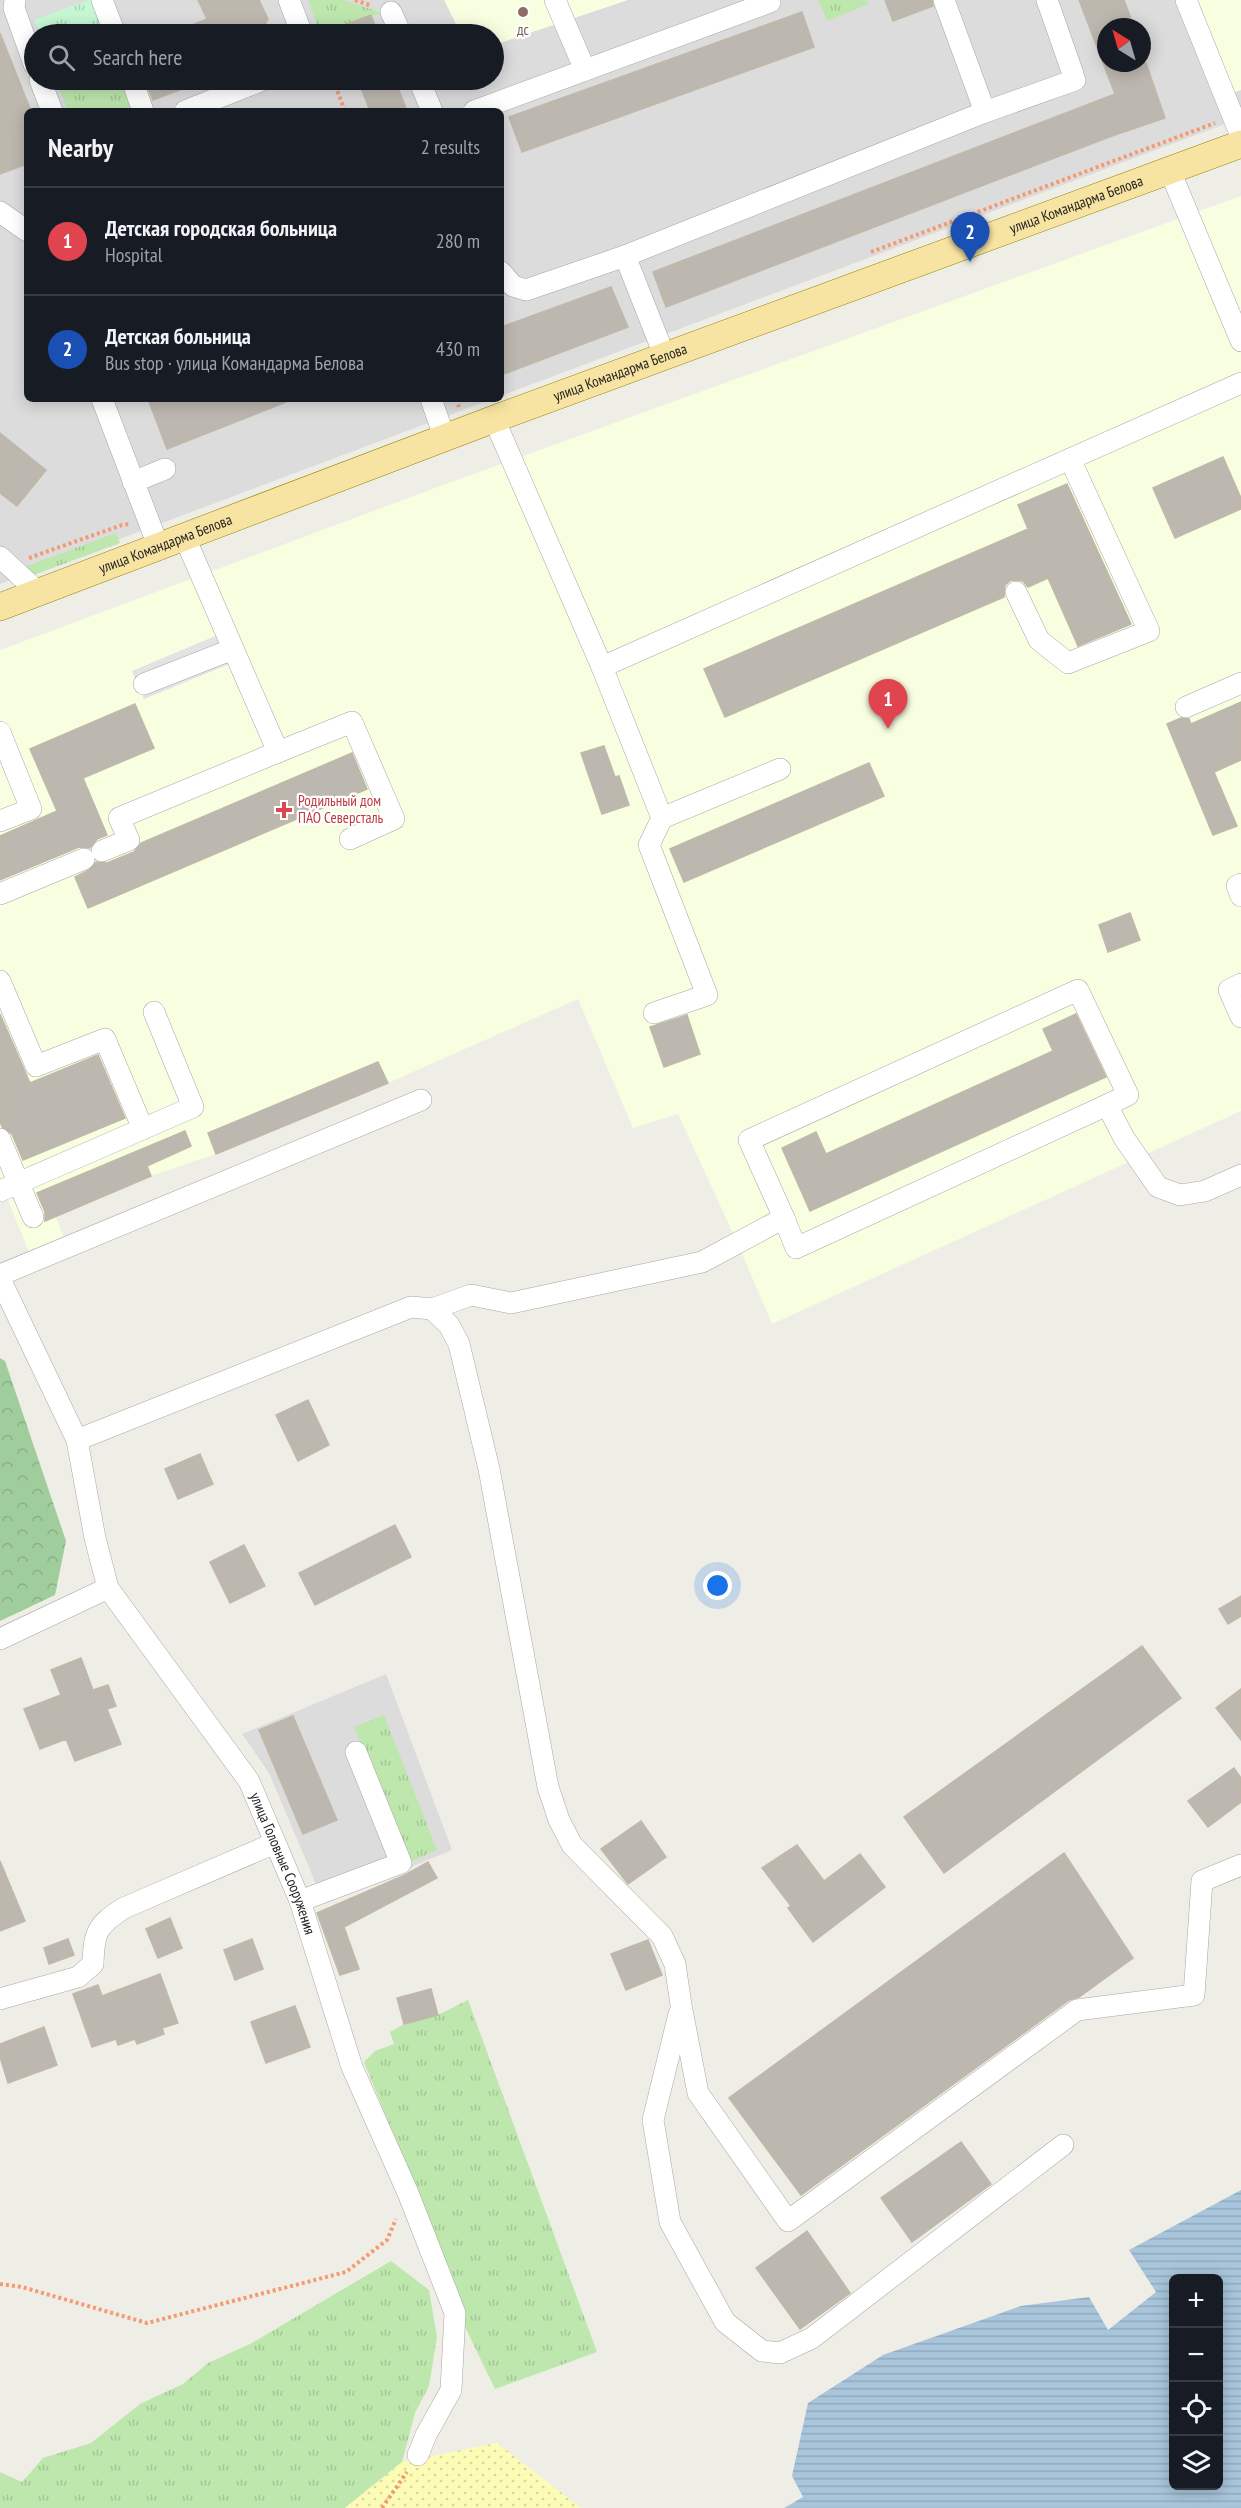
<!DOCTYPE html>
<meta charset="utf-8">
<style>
:root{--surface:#171b24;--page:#20242c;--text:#f1f3f6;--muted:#9ea1a6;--line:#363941;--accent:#c62e08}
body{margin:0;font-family:"PT Sans Narrow",sans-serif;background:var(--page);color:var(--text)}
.controls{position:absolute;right:18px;bottom:18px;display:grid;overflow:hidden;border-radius:9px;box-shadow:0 3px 15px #0003}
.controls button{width:54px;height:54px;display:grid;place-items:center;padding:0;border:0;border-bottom:2px solid var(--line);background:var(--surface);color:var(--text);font:30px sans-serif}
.compass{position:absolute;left:1097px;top:18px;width:54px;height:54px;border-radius:50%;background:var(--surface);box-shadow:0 3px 15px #0003;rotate:323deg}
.you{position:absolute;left:718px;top:1586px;width:21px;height:21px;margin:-15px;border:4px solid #fff;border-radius:50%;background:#1a73e8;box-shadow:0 0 0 9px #1a73e833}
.badge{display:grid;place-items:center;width:39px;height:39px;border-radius:50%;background:var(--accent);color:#fff;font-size:20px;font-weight:700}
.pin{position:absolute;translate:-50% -50px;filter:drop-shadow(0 2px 3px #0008)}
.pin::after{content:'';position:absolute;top:32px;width:21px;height:18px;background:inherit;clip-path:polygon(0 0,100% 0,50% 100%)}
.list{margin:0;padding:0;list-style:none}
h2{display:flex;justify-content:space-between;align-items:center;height:78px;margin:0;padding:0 24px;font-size:26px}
h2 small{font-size:20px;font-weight:400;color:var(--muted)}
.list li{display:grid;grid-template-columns:39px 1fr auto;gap:18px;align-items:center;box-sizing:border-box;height:108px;padding:0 24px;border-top:2px solid var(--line)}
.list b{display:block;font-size:22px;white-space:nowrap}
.list p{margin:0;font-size:20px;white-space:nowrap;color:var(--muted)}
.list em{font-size:20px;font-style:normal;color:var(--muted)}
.icon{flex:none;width:33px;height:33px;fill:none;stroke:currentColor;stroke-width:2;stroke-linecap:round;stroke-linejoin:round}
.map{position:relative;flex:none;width:1241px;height:2508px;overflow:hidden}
.search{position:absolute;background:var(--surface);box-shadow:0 3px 15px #0003;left:24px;top:24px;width:480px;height:66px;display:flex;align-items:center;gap:15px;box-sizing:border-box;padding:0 21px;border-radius:33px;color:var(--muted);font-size:22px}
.panel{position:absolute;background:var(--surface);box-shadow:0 3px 15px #0003;left:24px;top:108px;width:480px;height:294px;border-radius:9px}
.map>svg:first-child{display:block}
.residential{fill:#dddcdc;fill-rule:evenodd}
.education{fill:#f8fee0}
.grass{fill:url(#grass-tufts)}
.forest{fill:url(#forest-crowns)}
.sand{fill:url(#sand-dots)}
.park{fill:url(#park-tufts)}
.parking{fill:#e3e3e3}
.water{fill:url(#water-rules);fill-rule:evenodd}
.building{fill:#bcb7af;stroke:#c1b8a8;stroke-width:1.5}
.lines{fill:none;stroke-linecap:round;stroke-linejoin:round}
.minor-casing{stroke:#a6a6a6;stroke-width:22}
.major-casing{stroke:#948206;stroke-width:28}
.path{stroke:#f49a71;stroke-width:4;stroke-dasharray:3 3;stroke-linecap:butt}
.minor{stroke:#fff;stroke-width:21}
.major{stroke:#f8e4a2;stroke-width:27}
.education-dot{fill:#8d6e63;stroke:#fff;stroke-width:2}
.health-dot{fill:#e0444e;stroke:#fff;stroke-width:2}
.labels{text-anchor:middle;stroke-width:4.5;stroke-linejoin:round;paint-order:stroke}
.education-label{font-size:15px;fill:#785e54;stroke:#fff}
.street-label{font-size:15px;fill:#1f1f1f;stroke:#fff}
.health-label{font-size:15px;fill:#be3a42;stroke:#fff;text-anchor:start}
</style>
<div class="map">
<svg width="1241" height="2508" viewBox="0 0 1241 2508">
<defs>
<pattern id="grass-tufts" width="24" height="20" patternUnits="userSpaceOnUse" patternTransform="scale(1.5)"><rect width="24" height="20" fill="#bee7ae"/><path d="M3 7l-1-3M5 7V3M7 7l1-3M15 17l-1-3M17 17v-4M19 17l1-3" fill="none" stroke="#a3c695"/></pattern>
<pattern id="forest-crowns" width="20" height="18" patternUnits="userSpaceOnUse" patternTransform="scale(1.5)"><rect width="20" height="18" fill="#a0cd9c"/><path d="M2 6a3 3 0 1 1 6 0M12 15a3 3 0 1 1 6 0" fill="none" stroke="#89b086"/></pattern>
<pattern id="sand-dots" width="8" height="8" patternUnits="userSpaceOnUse" patternTransform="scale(1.5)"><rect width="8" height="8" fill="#fcfcb7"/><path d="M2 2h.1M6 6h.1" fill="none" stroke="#d8d89d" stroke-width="1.8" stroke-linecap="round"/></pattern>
<pattern id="park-tufts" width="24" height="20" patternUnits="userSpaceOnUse" patternTransform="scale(1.5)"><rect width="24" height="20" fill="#c5f7d3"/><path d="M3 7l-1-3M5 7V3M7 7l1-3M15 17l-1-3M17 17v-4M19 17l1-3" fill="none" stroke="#a9d3b5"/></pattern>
<pattern id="water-rules" width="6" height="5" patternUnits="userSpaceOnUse" patternTransform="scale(1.5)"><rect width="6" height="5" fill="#a8c5db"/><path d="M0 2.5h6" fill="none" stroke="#90a9bc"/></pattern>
</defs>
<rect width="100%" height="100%" fill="#efeee6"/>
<path class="residential" d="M0,0H1241V118L501,396V111H27V399H492L0,584ZM1106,27H1142V63H1106ZM34,34H494V80H34Z
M386,1674L452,1850L324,1903L269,1773L242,1734Z"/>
<path class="education" d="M444,0H628L494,45V34H461Z
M1193,0H1241V90L1230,94Z
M1241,196V1111L772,1324L737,1242L678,1114L633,1128L578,999L388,1083L378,1063L208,1133L216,1154L151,1176L56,1217L64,1238L29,1252L0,1181V650L435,488Z"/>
<path class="grass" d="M308,0H343L386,14L371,15L339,27L338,34H320Z
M818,0H867L869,4L827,21Z
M56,80H127L139,111H68Z
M116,533L120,543L31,576L27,566Z
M384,1715L437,1850L408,1863L354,1727Z
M468,2000L597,2352L495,2389L465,2327L416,2190L364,2062L375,2051L394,2044L390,2032L404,2024L438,2015Z
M391,2261L429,2290L437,2337L429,2386L415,2413L402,2462L345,2508H0V2472L22,2482L43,2458L91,2443L140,2404L183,2384L208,2363L250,2344Z"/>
<path class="forest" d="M0,1358L5,1361L66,1541L55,1595L0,1621Z"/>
<path class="sand" d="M497,2443L581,2508H345L402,2462Z"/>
<path class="park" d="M89,0H98L111,34H40L34,20Z"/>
<path class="parking" d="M220,634L232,663L144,699L132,671Z"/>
<path class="water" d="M1241,2190V2508H784L803,2497L792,2476L808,2403L883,2355L1021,2306L1089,2297L1108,2330L1156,2292L1129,2250ZM1174,2278H1218V2486H1174Z"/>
<path class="building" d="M198,0H259L268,19L260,34H170L207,19Z
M885,0H932L933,6L893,21Z
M1079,0H1124L1134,27H1106V63H1146L1165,118L1112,136L666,307L653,272L1115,94Z
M802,12L814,47L522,152L509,117Z
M371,15L378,34H323V33Z
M0,33L31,111H27V164L0,174Z
M145,80H202L203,81L153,100Z
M358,80H395L407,111H370Z
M611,287L628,327L501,375V327Z
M148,399H291V400L167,449Z
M0,433L46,470L17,506L0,493Z
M1223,457L1241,498V509L1175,538L1153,488Z
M1067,484L1131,624L1078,646L1048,578L1028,587L1023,581L1011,580L1005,585L1004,597L725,717L704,669L1028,529L1018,505Z
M1241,702V760L1214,772L1237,826L1213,835L1167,724L1181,718L1189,719L1191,724Z
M135,704L154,748L83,778L107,835L97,839L90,848L79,847L0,880V836L57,811L30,749Z
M604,746L615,777L619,776L629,805L602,814L581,753Z
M352,753L367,789L88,908L75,877L89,870L96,862L107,863L134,852L141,843Z
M869,763L884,796L684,882L670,849Z
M1130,913L1140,940L1108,952L1099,925Z
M0,1014L30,1083L98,1055L125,1118L23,1160L12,1134L2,1127L0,1121Z
M1076,1014L1106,1077L810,1211L782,1148L816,1132L826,1154L1053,1051L1043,1029Z
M687,1015L700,1054L664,1067L650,1027Z
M378,1062L388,1083L216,1154L208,1133Z
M185,1131L191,1146L147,1166L151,1176L45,1221V1212L37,1193Z
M308,1400L329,1445L298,1461L276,1415Z
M200,1454L213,1484L178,1499L165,1469Z
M395,1525L411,1557L315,1605L299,1573Z
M244,1545L265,1586L230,1603L210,1562Z
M1241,1596V1616L1228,1624L1219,1609Z
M1142,1646L1181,1698L944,1873L904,1817Z
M81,1658L93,1690L108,1685L116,1706L107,1709L121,1744L75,1761L66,1739L40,1749L24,1709L61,1695L51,1670Z
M1241,1689V1740L1216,1708Z
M293,1716L337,1820L303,1834L259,1730Z
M1234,1768L1241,1778V1802L1208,1827L1188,1801Z
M641,1821L666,1857L628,1884L601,1849Z
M797,1845L824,1881L860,1854L885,1887L813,1942L788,1908L791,1906L762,1868Z
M1064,1853L1133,1958L1079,1997L1069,2000L801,2195L729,2098Z
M0,1861L25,1921L0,1931Z
M428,1862L437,1878L344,1927L359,1969L340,1975L317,1913L405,1875Z
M170,1918L182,1948L158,1958L146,1929Z
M68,1939L74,1955L49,1964L44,1948Z
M252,1939L263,1969L235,1980L224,1950Z
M648,1940L662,1975L626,1990L611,1954Z
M160,1974L178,2023L162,2028L164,2034L137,2044L135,2039L118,2045L116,2039L92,2047L73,1994L98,1985L102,1996Z
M431,1989L438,2015L404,2024L397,1998Z
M295,2006L310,2047L266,2063L251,2022Z
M44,2027L57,2065L8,2083L0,2057V2044Z
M961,2142L991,2184L912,2242L881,2198Z
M807,2231L850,2293L800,2329L756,2268Z"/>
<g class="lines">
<defs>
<g id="minor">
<path d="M15,0L14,8L34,64"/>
<path d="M102,0L115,34"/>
<path d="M289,0L302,34"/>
<path d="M555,0L585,70"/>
<path d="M1047,0L1073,74"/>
<path d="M1186,0L1241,136"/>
<path d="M391,12L401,34"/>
<path d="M40,80L52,111"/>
<path d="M132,80L143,111"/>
<path d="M419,80L432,111"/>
<path d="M185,111L263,80"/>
<path d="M474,111L770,2"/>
<path d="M985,112L1075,80"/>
<path d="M1170,171L1241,341"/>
<path d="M0,212L27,231"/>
<path d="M625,256L665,357"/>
<path d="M501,272L513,286L526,290L625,256L985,112L944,0"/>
<path d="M102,399L159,548"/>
<path d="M431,399L445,439"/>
<path d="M494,419L602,667L662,818L649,845L707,995L654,1013"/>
<path d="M133,482L165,469"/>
<path d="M185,538L278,752L352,722L394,819L350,839"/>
<path d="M0,557L38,592"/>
<path d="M1016,592L1039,640L1068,663L1149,631L1070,459"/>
<path d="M602,667L1241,383"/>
<path d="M144,684L233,649"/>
<path d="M1186,707L1241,683"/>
<path d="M0,732L31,809L0,821"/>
<path d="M662,818L780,769"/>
<path d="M102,851L129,840L119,818L278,752"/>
<path d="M1241,884L1237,886L1241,896"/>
<path d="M0,894L84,859"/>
<path d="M0,981L36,1066L105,1039L143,1129"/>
<path d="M1241,984L1229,990L1241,1017"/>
<path d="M0,1139L33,1217"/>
<path d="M0,1191L193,1107L154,1012"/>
<path d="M784,1218L749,1140L1078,990L1128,1095L1107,1105"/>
<path d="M0,1275L421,1100"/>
<path id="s1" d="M0,1279L77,1440L95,1538L108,1588L249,1781L300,1901L352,2067L408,2193L455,2313L451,2390L426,2435L418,2455"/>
<path d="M432,1309L471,1295L511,1303L702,1262L784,1218L796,1248L1107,1105L1124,1138L1158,1187L1180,1195L1205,1191L1241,1175"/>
<path d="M77,1440L411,1307L432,1309L449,1325L459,1344L489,1469L548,1787L559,1820L572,1845L662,1936L675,1964L681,2005L698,2093L788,2221L1077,2010L1194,1995L1202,1881L1241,1865"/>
<path d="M0,1639L108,1588"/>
<path d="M300,1901L401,1863L356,1752"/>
<path d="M0,1999L78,1977L93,1964C94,1932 97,1925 124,1908L275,1843"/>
<path d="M679,2014L653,2120L670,2222L725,2322L762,2351L780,2353L812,2338L1063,2145"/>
</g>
<g id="major">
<path id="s2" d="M0,607L494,419L1241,144"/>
</g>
</defs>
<use href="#minor" class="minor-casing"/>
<use href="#major" class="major-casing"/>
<path class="path" d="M355,0L372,6
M333,80L345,111
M871,252L1215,123
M456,399L459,407
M29,558L122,525L130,524
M0,2284L22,2287L147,2323L346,2272L387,2240L396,2219
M382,2508L407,2472"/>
<use href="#minor" class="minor"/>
<use href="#major" class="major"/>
</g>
<circle class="education-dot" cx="523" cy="12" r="6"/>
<path class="health-dot" d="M281 801h6v6h6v6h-6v6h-6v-6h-6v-6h6z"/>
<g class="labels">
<g class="education-label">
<text x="523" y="35">дс</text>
</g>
<g class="street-label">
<text dy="5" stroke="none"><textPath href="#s2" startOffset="1149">улица Командарма Белова</textPath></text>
<text dy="5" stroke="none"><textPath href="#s2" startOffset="663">улица Командарма Белова</textPath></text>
<text dy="5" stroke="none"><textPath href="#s2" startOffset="177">улица Командарма Белова</textPath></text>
<text dy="5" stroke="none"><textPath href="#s1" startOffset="658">улица Головные Сооружения</textPath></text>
</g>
<g class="health-label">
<text x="298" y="806">Родильный дом<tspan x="298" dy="17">ПАО Северсталь</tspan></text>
</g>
</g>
</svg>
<div class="controls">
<button>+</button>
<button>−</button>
<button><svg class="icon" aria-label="locate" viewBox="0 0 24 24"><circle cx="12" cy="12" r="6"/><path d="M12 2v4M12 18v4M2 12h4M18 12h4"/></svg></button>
<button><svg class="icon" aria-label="layers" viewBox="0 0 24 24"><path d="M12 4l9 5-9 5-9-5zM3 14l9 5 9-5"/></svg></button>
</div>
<svg class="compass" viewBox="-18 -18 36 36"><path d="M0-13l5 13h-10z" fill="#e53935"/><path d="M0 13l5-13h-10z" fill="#9ea1a6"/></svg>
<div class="you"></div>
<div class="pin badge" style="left:888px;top:729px;background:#e0444e">1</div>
<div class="pin badge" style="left:970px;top:262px;background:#1a4fb4">2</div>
<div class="search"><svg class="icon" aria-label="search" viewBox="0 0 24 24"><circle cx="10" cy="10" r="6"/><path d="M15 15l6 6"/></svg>Search here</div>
<section class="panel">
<h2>Nearby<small>2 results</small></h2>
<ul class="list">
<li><span class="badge" style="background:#e0444e">1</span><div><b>Детская городская больница</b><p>Hospital</p></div><em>280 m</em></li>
<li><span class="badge" style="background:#1a4fb4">2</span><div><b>Детская больница</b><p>Bus stop · улица Командарма Белова</p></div><em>430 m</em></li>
</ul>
</section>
</div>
